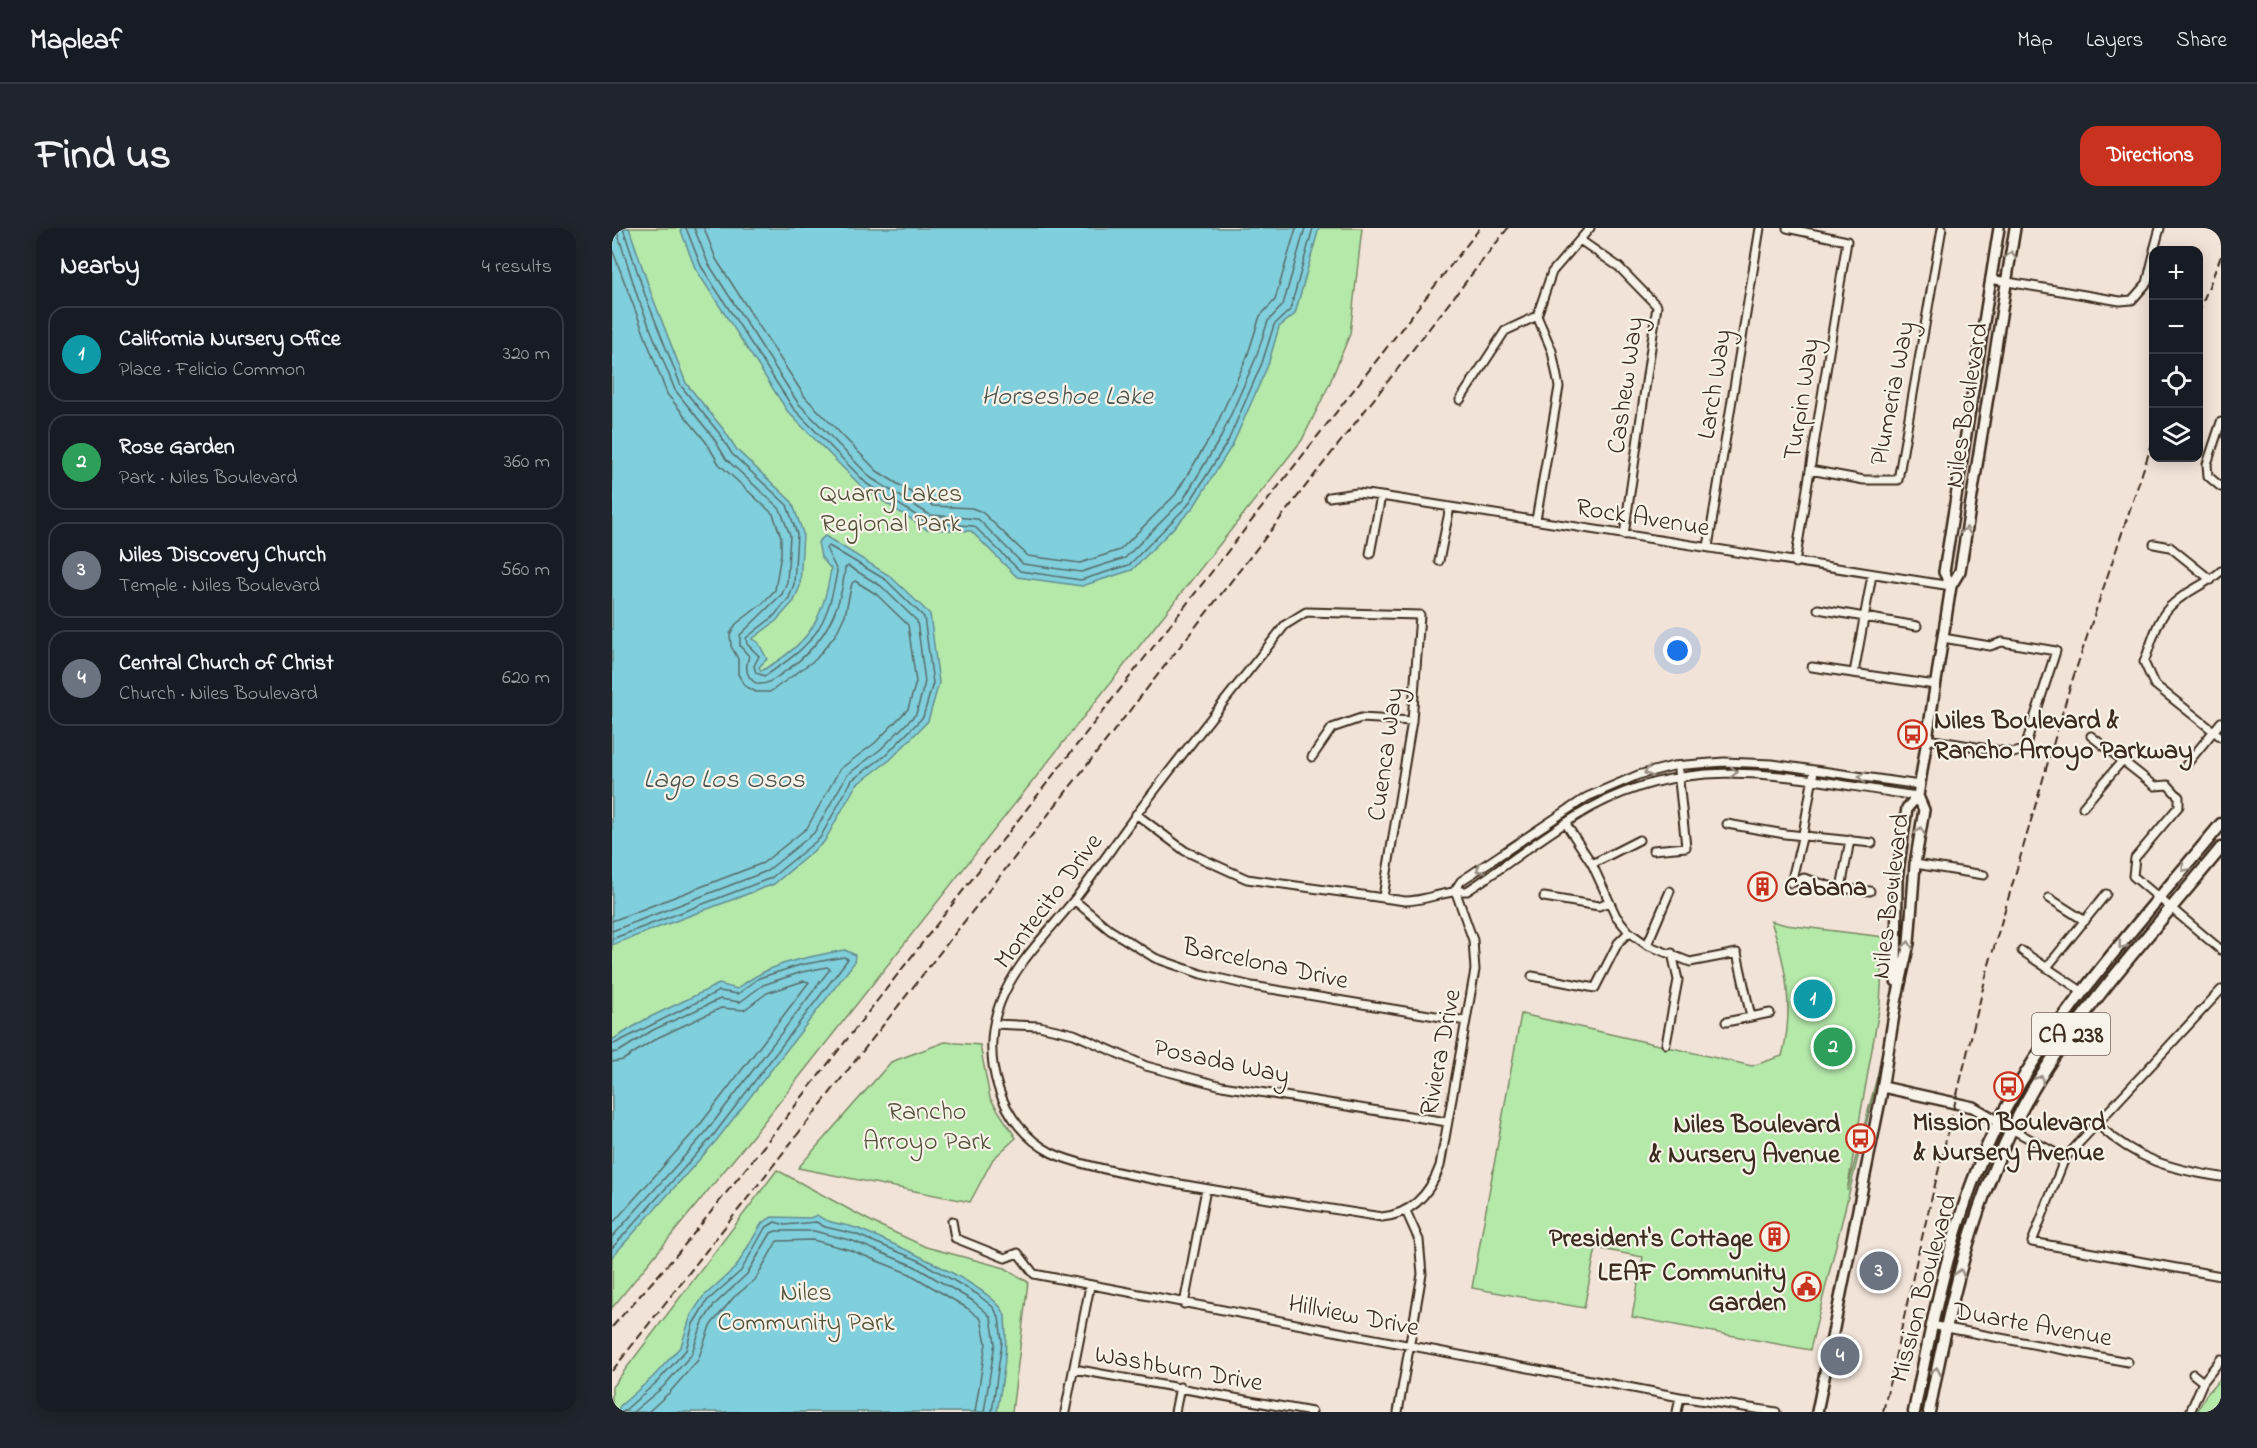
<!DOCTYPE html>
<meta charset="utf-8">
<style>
:root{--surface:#171b24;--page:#20242c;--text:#f1f3f6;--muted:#9ea1a6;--line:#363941;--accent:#c8321e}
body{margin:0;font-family:"Indie Flower",sans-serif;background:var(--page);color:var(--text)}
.controls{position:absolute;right:18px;top:18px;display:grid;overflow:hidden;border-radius:12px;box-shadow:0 3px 15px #0003}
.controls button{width:54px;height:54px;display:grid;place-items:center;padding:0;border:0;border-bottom:2px solid var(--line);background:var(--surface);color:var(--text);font:30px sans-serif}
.you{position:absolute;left:1066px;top:423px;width:21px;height:21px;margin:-15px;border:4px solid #fff;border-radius:50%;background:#1a73e8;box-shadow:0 0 0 9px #1a73e833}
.badge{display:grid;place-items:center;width:39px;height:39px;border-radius:50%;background:var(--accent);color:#fff;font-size:20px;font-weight:700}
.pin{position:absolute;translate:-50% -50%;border:3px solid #fff;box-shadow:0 2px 6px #0006}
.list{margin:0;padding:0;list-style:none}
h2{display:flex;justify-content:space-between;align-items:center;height:78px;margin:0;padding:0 24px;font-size:26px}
h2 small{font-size:20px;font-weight:400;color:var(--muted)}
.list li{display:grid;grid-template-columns:39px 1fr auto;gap:18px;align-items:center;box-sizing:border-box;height:96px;margin:0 12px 12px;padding:0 12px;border:2px solid var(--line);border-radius:18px}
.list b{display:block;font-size:22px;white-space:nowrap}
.list p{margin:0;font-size:20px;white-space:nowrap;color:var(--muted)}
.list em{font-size:20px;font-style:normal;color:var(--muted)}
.icon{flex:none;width:33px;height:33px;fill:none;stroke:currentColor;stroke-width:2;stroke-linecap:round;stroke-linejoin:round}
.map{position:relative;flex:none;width:1609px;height:1184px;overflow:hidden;border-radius:18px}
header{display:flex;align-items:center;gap:36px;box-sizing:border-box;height:84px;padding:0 30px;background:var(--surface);border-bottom:2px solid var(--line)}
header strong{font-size:28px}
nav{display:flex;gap:33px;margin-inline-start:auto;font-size:21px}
.intro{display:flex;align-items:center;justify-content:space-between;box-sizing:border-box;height:144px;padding:0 36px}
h1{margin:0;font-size:42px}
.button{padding:15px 27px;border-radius:18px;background:var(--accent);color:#fff;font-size:21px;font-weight:700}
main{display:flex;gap:36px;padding:0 36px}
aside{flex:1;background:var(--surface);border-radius:18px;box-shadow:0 3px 15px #0003}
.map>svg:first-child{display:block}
.green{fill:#b5e9aa;stroke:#788a64;stroke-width:1.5}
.water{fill:#80cfdc;stroke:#648d90;stroke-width:1.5}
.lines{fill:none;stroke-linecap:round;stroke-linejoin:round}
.shore{stroke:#576c6a;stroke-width:1.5}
.street-casing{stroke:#3b2a1e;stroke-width:11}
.secondary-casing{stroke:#3b2a1e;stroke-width:14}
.primary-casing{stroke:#3b2a1e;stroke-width:15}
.street{stroke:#f7f3e8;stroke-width:7}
.secondary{stroke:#f7f3e8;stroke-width:9}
.primary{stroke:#f7f3e8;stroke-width:10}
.rail{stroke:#3b2a1e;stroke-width:2;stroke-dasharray:9 4.5;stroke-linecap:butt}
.oneway{stroke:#998e83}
.labels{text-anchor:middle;stroke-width:4.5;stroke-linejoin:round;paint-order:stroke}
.shield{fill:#f7f3e8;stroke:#73665b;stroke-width:1.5}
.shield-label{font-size:24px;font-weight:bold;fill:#3b2a1e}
.street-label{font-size:26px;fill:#3b2a1e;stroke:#f7f3e8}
.park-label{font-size:26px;fill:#53503a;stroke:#f7f3e8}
.poi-label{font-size:26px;font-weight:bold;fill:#3b2a1e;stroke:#f7f3e8;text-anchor:end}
.water-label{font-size:27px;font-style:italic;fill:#4c534e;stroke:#f7f3e8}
</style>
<header>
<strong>Mapleaf</strong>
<nav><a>Map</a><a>Layers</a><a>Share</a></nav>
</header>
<div class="intro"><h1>Find us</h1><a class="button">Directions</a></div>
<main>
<aside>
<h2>Nearby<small>4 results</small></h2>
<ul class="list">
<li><span class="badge" style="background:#0f9aa8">1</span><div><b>California Nursery Office</b><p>Place · Felicio Common</p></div><em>320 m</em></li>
<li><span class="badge" style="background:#2e9e5b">2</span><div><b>Rose Garden</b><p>Park · Niles Boulevard</p></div><em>360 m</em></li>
<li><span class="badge" style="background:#6b7280">3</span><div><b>Niles Discovery Church</b><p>Temple · Niles Boulevard</p></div><em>560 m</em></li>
<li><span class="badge" style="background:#6b7280">4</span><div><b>Central Church of Christ</b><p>Church · Niles Boulevard</p></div><em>620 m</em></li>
</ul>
</aside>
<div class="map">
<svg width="1609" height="1184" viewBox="0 0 1609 1184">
<rect width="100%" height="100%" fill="#f2e3d8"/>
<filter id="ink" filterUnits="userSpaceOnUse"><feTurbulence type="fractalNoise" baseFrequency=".0167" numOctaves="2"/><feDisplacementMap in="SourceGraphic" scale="12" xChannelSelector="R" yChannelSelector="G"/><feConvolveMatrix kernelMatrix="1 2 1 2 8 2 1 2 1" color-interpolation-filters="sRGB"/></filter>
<g filter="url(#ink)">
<path class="green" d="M0,0H750L738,106L717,157L690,212L139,910L0,1080Z
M1159,693L1174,697L1272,709L1268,776L1235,963L1279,796L1198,1122L1020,1089L1031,1029L984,1020L972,1080L860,1060L909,786L1140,838L1170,828C1182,784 1174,735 1159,693Z
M333,814L368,817L378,870L404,910L381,931L358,974L186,940L279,834Z
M165,942L262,995L314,1019L393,1040L416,1054L400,1184H0V1159Z
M1609,1150V1184H1585L1594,1167Z"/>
<path class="water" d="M0,0H17L39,65L74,155L112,202L125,222L180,274L191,305L188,358L182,373L164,393L140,411L146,414L155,431L147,439L149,443C196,417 211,393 219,341L209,329L206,314L213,308L278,348L318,386L327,455L316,493L278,532L244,557L212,614L162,656L0,717Z
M68,0H707L683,86L667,99L656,137L621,216L581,280L520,342L470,358L405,349L359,303L314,301L251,260L176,184L83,40Z
M233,722L243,727L242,735L104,913L0,1029V812L34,791L107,756L125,761C159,734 191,730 233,722Z
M205,987C217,997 233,995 247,1001C273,1012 391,1062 393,1089C396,1124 391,1149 385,1184H5L8,1178L41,1149L69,1118L79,1087L91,1069L124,1039L150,995L160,989L198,990Z"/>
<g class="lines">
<path class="shore" d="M74,0L89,38L181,180L255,256L316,295L362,298L408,343L469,352L517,337L576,277L616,213L650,135L662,97L678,82L701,0
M82,0L96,35L186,175L259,250L318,287L366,291L411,336L469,344L513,330L571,272L609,209L643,132L656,93L671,77L693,0
M92,0L104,31L193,169L265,243L321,278L360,280L370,284L416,328L468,335L508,322L563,267L601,205L635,129L648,88L663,72L684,0
M0,21L55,166L94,214L107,236L161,286L169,309V326L163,362L150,376L124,396L118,406L119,418L126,431V446L133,458L144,464H158L204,431L224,406L233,387L240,355L243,353L264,366L296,397L304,454L296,481L263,515L228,541L195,600L151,635L0,693
M0,703L155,643L202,605L235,547L269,521L304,486L313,454L305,393L269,358L236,338L233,340C229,386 209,419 171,445C163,450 156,457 146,456C133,450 133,439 137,428L128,418V407L170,366L175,354L178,307L168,281L114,231L101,209L63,162L26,70L4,0
M0,711L159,650L208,610L240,552L274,527L311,489L321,455L312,389L274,352L217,318L214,320L225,343C216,399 201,417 153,448L144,445L142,438L147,428L135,416L134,410L161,389L177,370L182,356L185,306L175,277L120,226L107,205L69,158L33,67L11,0
M0,817L107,763L126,766L147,750L188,737L232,729L236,731L100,909L0,1020
M0,825L8,823L41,802L108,771L128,774L151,757L190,744L215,739L218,741L94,904L0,1009
M0,834L11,832L45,810L109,780L132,782L155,765L192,753L197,754L87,898L0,996
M11,1184L46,1153L74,1122L81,1096L95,1073L129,1043L153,1000L163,994L173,997L204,994L213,999L243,1006L306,1032L365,1066L381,1079L387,1089L390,1114L380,1184
M21,1184L51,1159L79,1127L91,1094L102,1077L135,1046L159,1005L164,1003H202L241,1013L302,1038L361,1073L375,1085L379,1090L383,1115L372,1184
M36,1184L57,1165L86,1132L98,1098L122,1069L143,1052L165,1013L201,1012L238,1022L298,1046L355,1080L369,1091L374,1115L363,1184"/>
<defs>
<path id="street" d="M1175,0L1235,13L1183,335
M968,12L1007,39L1045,78L1012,307
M1542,22L1548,0
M1378,51L1508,73L1520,72L1535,55L1542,26
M848,172L893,103L925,88
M1609,194L1595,236L1596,248L1609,259
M1198,242L1252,252H1286L1330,0
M717,269L745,265L769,268L1339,358
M924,292L947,159L940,123L925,88L940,44L978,0
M1542,316L1558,319L1599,352
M1096,319L1148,0
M758,326L769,268
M827,333L838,279
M1609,343C1595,356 1576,362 1562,375C1545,388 1540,415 1532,434L1542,456L1609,509
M1206,381L1305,398
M1200,439L1323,457
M1242,445L1260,347
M1479,508L1543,558L1556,557L1567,569V578L1523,630L1521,648L1609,722
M1315,511L1401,525L1412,522L1444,423L1390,414L1378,418L1331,410
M700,529L720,500L749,490L800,493
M1574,537L1609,494
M1471,579L1510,533
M524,586L573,623L635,651L793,673C814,673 833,662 855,663C897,636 936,603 980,579C1089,520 1191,553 1306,568
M954,596L980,636L1004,688L1017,704L1035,717L1078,734L1125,725L1139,789
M1115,596L1173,606L1260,615
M1041,622L1074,619L1066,543
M980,636L1027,612
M1303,636L1372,647
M1179,655L1191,606L1202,543
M1179,655L1192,650L1224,660L1258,663
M1229,660L1238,612
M843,662L849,653L975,569L1026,547L1061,538L1112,534L1160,536L1308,557
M771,669L800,493L808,387L694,384L673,397C623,460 572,523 524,587C503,615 484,644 463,671C436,705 404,734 388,775C367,828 387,898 440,925C462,936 514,946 540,951C616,965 693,977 770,989C800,986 818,965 828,938L863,742L861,712L843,662
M932,669L987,678L996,674
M1437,670L1473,693
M462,672L498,702L543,730L589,746L640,758L854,793
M1035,717L1058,663
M1410,723L1471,764
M1436,738L1494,666
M920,748L983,760L1006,715L1017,704
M1609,762L1453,930L1420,1014L1609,1048
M1114,794L1158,785
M382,796L427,798L462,806L534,838L610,858L835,894
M1054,816L1066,752L1060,725
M1486,897C1525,932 1558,941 1609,949
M1401,902L1453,930
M340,993L343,1010L393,1030L406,1025L422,1046L1068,1169L1164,1184
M572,1076L594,961
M1319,1097L1516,1134
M462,1141L700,1184
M1581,1146L1591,1154
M453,1184L478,1058
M563,1184L568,1159
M786,1184L810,1046L807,1012L794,983
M1065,1184L1068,1169
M1578,1184L1591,1154L1609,1131"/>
<path id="secondary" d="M1339,358L1332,344L1387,0
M1284,753L1285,651L1295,580L1306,568
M1271,859L1361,879L1401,902
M1205,1184L1269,868L1284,774L1297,715L1303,636L1312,582L1306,568L1339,358L1348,343L1403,0"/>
<path id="primary" d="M1302,1184C1319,1099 1336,1011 1370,930C1423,804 1523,701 1609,596
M1317,1184C1339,1065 1368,940 1436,837C1487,761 1551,691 1609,620"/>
</defs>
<use href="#street" class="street-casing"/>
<use href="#secondary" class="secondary-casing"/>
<use href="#primary" class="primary-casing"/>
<use href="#street" class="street"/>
<use href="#secondary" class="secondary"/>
<use href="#primary" class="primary"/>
<path class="rail" d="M1586,86L1609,28
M0,1099L66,1025L151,919L868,0
M0,1143L896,0
M1271,1184L1306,1026L1376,740L1457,462L1542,210"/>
</g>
<defs><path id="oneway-chevron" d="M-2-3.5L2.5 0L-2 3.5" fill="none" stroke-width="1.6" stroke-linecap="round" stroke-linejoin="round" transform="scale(1.5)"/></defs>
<g class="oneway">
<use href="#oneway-chevron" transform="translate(1399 27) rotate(-81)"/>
<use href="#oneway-chevron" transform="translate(1354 303) rotate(-81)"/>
<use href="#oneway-chevron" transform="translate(1036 544) rotate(164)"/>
<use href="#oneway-chevron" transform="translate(1122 544) rotate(2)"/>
<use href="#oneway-chevron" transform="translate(1250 549) rotate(-174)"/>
<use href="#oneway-chevron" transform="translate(1308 603) rotate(-81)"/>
<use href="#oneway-chevron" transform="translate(1573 640) rotate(130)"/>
<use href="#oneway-chevron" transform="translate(868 641) rotate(148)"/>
<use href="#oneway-chevron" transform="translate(1296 717) rotate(-81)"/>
<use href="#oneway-chevron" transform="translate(1510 717) rotate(129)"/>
<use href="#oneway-chevron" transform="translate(1428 851) rotate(-59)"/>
<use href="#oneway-chevron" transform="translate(1348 1045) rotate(-75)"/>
<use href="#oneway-chevron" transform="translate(1324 1143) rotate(-79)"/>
</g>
</g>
<defs>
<symbol id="bus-ring" viewBox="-11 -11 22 22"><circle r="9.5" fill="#f7f3e8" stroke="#c8321e" stroke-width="1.5"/><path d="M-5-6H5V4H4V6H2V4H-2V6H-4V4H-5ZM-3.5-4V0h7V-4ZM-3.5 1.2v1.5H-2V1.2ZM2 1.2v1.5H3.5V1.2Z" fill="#c8321e"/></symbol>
<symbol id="building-ring" viewBox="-11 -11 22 22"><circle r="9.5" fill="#f7f3e8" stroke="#c8321e" stroke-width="1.5"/><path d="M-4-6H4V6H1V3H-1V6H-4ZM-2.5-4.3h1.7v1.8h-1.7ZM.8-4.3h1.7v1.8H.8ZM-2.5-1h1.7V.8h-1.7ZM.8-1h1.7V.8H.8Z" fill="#c8321e"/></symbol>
<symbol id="civic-ring" viewBox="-11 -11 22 22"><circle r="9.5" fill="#f7f3e8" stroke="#c8321e" stroke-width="1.5"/><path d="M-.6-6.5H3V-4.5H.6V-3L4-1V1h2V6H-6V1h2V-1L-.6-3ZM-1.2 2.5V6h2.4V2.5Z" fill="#c8321e"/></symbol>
</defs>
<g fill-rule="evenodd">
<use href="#bus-ring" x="1284" y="490" width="33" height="33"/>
<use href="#building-ring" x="1134" y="642" width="33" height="33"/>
<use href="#bus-ring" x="1380" y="842" width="33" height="33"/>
<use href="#bus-ring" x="1232" y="894" width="33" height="33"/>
<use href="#building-ring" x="1146" y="992" width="33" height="33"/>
<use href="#civic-ring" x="1178" y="1042" width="33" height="33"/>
</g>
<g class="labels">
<rect class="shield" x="1420" y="785" width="78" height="42" rx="4.5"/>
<g class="shield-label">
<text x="1459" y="814">CA 238</text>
</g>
<g class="street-label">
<text transform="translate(1101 156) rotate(-81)" y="9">Larch Way</text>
<text transform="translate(1012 157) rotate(-82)" y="9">Cashew Way</text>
<text transform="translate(1279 165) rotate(-79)" y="9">Plumeria Way</text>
<text transform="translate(1188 171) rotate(-81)" y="9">Turpin Way</text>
<text transform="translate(1353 177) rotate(-81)" y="9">Niles Boulevard</text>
<text transform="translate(1031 288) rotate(9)" y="9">Rock Avenue</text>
<text transform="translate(772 526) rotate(-82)" y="9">Cuenca Way</text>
<text transform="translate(1277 668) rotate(-83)" y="9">Niles Boulevard</text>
<text transform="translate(435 672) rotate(-53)" y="9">Montecito Drive</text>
<text transform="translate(654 734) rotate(12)" y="9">Barcelona Drive</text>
<text transform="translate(827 824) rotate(-79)" y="9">Riviera Drive</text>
<text transform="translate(610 832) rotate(12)" y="9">Posada Way</text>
<text transform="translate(1310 1060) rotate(-75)" y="9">Mission Boulevard</text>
<text transform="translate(742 1086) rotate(11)" y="9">Hillview Drive</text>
<text transform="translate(1421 1095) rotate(10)" y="9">Duarte Avenue</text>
<text transform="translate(567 1139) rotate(10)" y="9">Washburn Drive</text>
</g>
<g class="park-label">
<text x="279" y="273">Quarry Lakes<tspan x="279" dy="30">Regional Park</tspan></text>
<text x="315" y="891">Rancho<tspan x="315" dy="30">Arroyo Park</tspan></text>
<text x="194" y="1072">Niles<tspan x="194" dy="30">Community Park</tspan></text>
</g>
<g class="poi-label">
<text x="1322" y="500" text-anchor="start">Niles Boulevard &amp;<tspan x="1322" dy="30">Rancho Arroyo Parkway</tspan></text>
<text x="1172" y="667" text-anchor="start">Cabana</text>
<text x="1397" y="902" text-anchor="middle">Mission Boulevard<tspan x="1397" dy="30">&amp; Nursery Avenue</tspan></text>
<text x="1228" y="904">Niles Boulevard<tspan x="1228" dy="30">&amp; Nursery Avenue</tspan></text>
<text x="1141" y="1018">President's Cottage</text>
<text x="1174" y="1052">LEAF Community<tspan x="1174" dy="30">Garden</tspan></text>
</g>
<g class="water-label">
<text x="455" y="176">Horseshoe Lake</text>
<text x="112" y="559">Lago Los Osos</text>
</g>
</g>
</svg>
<div class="controls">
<button>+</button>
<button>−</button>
<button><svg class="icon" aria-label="locate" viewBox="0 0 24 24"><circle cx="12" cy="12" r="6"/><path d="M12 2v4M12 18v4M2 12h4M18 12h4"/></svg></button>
<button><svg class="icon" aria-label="layers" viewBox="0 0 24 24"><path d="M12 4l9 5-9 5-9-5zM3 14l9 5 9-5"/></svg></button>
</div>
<div class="you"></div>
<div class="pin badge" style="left:1201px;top:771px;background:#0f9aa8">1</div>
<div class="pin badge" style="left:1221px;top:819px;background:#2e9e5b">2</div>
<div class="pin badge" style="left:1267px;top:1043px;background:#6b7280">3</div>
<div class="pin badge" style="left:1228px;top:1128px;background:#6b7280">4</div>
</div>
</main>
